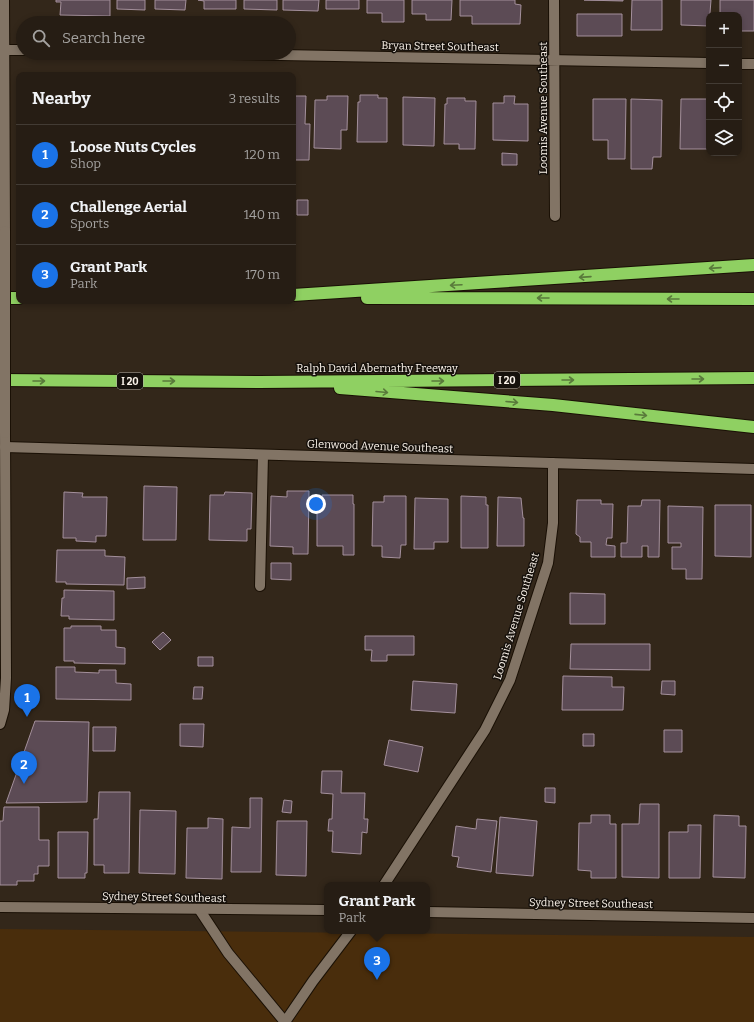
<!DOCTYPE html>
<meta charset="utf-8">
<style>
:root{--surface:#261d14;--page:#2e261d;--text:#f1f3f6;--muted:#a4a2a0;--line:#423b34;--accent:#1a73e8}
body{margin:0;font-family:Bitter,serif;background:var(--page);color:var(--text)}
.controls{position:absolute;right:12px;top:12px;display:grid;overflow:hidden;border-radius:8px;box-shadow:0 2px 6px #0003}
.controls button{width:36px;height:36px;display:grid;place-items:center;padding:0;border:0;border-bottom:1px solid var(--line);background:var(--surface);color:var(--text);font:20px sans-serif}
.you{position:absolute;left:316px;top:504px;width:14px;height:14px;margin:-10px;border:3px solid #fff;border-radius:50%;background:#1a73e8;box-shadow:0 0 0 6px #1a73e833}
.badge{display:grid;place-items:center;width:26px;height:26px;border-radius:50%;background:var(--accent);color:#fff;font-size:13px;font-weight:700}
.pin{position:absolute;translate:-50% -33px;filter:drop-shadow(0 1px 2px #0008)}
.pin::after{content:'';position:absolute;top:21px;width:14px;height:12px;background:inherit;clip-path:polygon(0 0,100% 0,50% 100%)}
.popup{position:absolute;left:324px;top:882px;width:106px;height:52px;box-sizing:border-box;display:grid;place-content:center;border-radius:8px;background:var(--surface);filter:drop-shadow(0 1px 3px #0005);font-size:13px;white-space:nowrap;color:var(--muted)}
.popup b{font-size:15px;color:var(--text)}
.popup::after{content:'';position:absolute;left:50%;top:100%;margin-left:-8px;border:8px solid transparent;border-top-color:var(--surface)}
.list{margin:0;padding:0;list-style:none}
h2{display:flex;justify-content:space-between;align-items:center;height:52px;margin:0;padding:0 16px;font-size:17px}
h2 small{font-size:13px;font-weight:400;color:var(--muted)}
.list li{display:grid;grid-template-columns:26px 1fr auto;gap:12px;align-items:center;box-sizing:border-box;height:60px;padding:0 16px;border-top:1px solid var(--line)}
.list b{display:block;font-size:15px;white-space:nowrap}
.list p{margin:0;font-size:13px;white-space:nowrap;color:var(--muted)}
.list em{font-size:13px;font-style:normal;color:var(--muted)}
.icon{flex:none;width:22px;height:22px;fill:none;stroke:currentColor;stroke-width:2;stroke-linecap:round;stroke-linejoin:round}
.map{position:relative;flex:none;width:754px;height:1022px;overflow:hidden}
.search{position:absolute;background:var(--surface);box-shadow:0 2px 6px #0003;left:16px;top:16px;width:280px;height:44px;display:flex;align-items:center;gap:10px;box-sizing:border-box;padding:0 14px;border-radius:22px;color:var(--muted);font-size:15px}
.panel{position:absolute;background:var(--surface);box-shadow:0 2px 6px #0003;left:16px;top:72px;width:280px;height:232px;border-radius:8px}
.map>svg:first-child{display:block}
.green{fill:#492d0c}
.building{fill:#5c4b55;stroke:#a4909c}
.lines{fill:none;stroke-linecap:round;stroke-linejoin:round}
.service-casing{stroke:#1a1005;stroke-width:12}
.pedestrian-casing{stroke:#1a1005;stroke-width:12}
.minor-casing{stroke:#1a1005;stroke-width:12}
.tertiary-casing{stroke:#1a1005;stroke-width:12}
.motorway-casing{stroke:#1a1005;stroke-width:14}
.service{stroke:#827465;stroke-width:10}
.pedestrian{stroke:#827465;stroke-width:10}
.minor{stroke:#827465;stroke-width:10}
.tertiary{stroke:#827465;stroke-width:10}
.motorway{stroke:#8fd062;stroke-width:12}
.tertiary-bridge-casing{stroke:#1a1005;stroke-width:12;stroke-linecap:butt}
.tertiary-bridge{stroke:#827465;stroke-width:10}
.oneway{stroke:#597a3b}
.labels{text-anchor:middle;stroke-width:3;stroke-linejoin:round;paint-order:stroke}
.shield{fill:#16110c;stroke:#b7b0a8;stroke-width:1}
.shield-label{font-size:10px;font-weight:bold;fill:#fcf4eb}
.street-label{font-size:11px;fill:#fcf4eb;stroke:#16110c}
</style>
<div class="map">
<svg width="754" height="1022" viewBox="0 0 754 1022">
<rect width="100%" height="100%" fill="#33271a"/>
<path class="green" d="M0,929L754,937V1022H0Z"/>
<path class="building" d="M56,0H110V16L60,15L61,2H56Z
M117,0H145V10L117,9Z
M155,0H186L185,10L155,9Z
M198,0H236V9H204V1Z
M244,0H277V10L244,9Z
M283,0H319L318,11L283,10Z
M326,0H359V9H326Z
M367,0H404V22H382V13H367Z
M412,0H452L451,20H426V14H412Z
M460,0H515V4L521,5L520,24H472V16H460Z
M584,0H623V1Z
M632,0H662V30H631Z
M681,0H711L709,26L681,25Z
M720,0H754V31H739V15H720Z
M577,14H622V36H577Z
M360,95H378V98H387V142H357L358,102H360Z
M293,96H306L305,124H310L309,160H293Z
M327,96H348L347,130H341V149L314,148L315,100H327Z
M504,96H515L514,104H528V141L493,140V103H504Z
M403,97L435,98L434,146L403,145Z
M447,98H465V101H476L475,149H459V144H444L445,104H447Z
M593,99H626L625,159H608V140H593Z
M631,99L662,100L661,157H653L652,169H631Z
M681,99H709V149H680Z
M502,153L517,154V165H502Z
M297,200H308V215H297Z
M144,486L177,487L176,540H143Z
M287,491H309L308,554H293V547L270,546L271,496L287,497Z
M64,492L83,493L82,497H107L106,536H96V542L76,541V538H63Z
M225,492L252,493L251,529H247V541L209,540L210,495H224Z
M322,495H353V504H354V555H343V546H317V502H322Z
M384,496H406V545H401L400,558L382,557V546H372L373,502H384Z
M461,496L486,497V505H488V548H461Z
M498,497L521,498L523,518H524V546H497Z
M415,498L448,499V542H434V549H414Z
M577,500H601V504H613L612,538H607L606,545L615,546V557H591V542H580V537L576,534Z
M642,500H660L659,557H648V546H642V557H621V543H627L628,506H641Z
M715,505H751V557L715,556Z
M668,506L703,507L702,579H686V569H672V547H681V543H668Z
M57,550H105V556L125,557L124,585L66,584V582H56Z
M271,563H291V580L271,579Z
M145,577V588L127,589V578Z
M64,590L114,591V620L69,619V616H61L62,598H64Z
M570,593L605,594V624H570Z
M71,626H101V630H116V647L125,648V664L74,663V661H64V628H71Z
M163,632L171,640L160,650L152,642Z
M365,636H414V655H387V661H371L372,650H365Z
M571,644H650V670L570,669Z
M198,657H213V666H198Z
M56,667H75V672L99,673V670H116V683L131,684V700L56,699Z
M563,676L612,677V687H624L623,710H562Z
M413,681L457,684L455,713L411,710Z
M662,681H675V695L661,694Z
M194,687H203L202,699H193Z
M35,721L89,722L87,802L6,803Z
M180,724H204L203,747L180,746Z
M93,727H116L115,751H93Z
M664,730H682V752H664Z
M583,734H594V746H583Z
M389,740L423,747L418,772L384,765Z
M322,771H342L341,793H365L364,819H368L367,833L362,832L361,854L332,852L333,831H328L329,819H332L333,794L321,793Z
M545,788H555V803L545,802Z
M99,792H130L129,873H104V865H94V819H98Z
M250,798H262L261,872H231L232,827L250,828Z
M284,800L292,801L291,813L282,812Z
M640,804H659V878L622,877V824H639Z
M4,807H39V840H49V866H38V874H34V881H17V885H0V821H3Z
M140,810L176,811L175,874L139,873Z
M591,815H610V824H616V878H591V871L578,870L579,823H591Z
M714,815L739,816V826H746L745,878L713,877Z
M500,817L537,821L533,876L496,873Z
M208,818L223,819L222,879L186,878L187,828H208Z
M477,819L497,821L491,872L457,867L459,857L452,856L456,826L476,829Z
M277,821H307L306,876L276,875Z
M688,825H701L700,878H669V832H688Z
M58,832H88L87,873H85V878H58Z"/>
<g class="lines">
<defs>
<path id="service" d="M260,586L263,455"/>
<path id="pedestrian" d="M199,909L228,953L285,1022
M285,1022L313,981L351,931"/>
<path id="minor" d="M554,0L555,216
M4,50H23
M170,53L709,63
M739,64H754
M5,447L754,469
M384,885L485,730L510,680L548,563L553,523V463
M0,907L327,910
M427,912L754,918"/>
<path id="tertiary" d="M4,0L5,231
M0,724L4,710L6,678L5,433"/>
<path id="motorway" d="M293,295L754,265
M0,298H19
M367,298L754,299
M0,380L259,382L754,378
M340,388L553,405L754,427"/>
</defs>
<use href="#service" class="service-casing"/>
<use href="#pedestrian" class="pedestrian-casing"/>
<use href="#minor" class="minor-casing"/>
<use href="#tertiary" class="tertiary-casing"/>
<use href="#motorway" class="motorway-casing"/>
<use href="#service" class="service"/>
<use href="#pedestrian" class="pedestrian"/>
<use href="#minor" class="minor"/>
<use href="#tertiary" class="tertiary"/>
<use href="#motorway" class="motorway"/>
<defs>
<path id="tertiary-bridge" d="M5,433V231"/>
</defs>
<use href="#tertiary-bridge" class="tertiary-bridge-casing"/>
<use href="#tertiary-bridge" class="tertiary-bridge"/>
</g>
<defs><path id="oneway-shaft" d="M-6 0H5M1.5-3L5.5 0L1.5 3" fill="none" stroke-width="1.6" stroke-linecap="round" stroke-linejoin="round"/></defs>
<g class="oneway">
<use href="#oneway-shaft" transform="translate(715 268) rotate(176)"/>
<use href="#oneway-shaft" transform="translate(585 277) rotate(176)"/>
<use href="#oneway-shaft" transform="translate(456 285) rotate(177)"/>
<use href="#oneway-shaft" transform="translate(543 298) rotate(-180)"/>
<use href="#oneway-shaft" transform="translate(673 299) rotate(-180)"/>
<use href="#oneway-shaft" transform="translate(698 379)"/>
<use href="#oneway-shaft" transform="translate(568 380)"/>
<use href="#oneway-shaft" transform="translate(39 381)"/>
<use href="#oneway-shaft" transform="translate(169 381)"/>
<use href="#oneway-shaft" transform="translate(438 381)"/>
<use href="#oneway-shaft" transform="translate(382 392) rotate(5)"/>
<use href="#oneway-shaft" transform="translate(512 402) rotate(5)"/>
<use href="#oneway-shaft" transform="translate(641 415) rotate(6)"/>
</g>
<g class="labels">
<g class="shield">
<rect x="494" y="372" width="26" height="16" rx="3"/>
<rect x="117" y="373" width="26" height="16" rx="3"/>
</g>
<g class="shield-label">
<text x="507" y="384">I 20</text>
<text x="130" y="385">I 20</text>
</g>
<g class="street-label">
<text transform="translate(440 46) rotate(1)" y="4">Bryan Street Southeast</text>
<text transform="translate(543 108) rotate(-90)" y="4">Loomis Avenue Southeast</text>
<text x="377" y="372">Ralph David Abernathy Freeway</text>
<text transform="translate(380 446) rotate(2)" y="4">Glenwood Avenue Southeast</text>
<text transform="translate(516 616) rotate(-73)" y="4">Loomis Avenue Southeast</text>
<text transform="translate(164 897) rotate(1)" y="4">Sydney Street Southeast</text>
<text transform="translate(591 903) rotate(1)" y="4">Sydney Street Southeast</text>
</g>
</g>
</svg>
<div class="controls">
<button>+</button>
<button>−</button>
<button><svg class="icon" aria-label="locate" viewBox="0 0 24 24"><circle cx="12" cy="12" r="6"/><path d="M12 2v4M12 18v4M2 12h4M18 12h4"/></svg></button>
<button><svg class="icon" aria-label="layers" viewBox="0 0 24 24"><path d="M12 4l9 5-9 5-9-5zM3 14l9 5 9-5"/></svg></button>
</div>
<div class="you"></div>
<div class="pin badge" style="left:27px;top:717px">1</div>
<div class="pin badge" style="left:24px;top:784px">2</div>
<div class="pin badge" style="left:377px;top:980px">3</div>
<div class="popup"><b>Grant Park</b>Park</div>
<div class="search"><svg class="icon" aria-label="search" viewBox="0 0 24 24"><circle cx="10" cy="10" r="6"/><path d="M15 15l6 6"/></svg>Search here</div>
<section class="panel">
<h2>Nearby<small>3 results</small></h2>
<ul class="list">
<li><span class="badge">1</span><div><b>Loose Nuts Cycles</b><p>Shop</p></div><em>120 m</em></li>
<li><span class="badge">2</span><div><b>Challenge Aerial</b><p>Sports</p></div><em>140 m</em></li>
<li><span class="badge">3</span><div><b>Grant Park</b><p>Park</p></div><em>170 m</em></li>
</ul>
</section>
</div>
